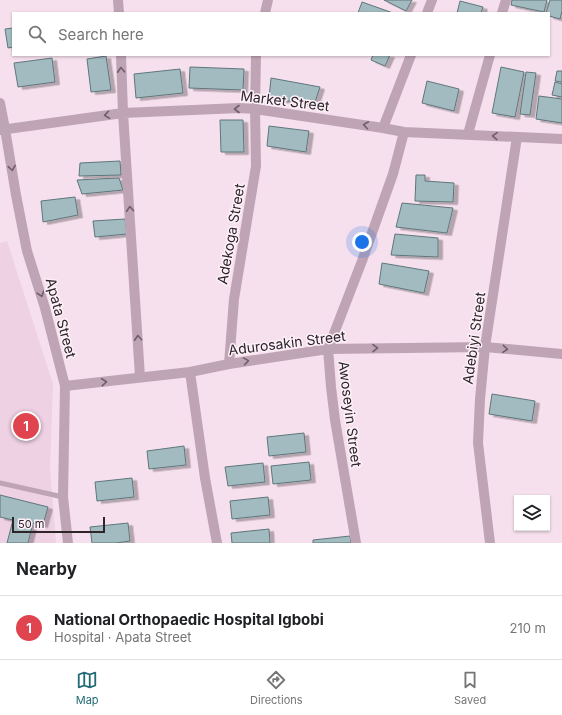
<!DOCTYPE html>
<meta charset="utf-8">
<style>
:root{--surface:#fff;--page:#f6f6f6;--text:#202124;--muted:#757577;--line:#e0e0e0;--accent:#226a76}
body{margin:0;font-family:Inter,sans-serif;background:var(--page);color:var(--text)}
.controls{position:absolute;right:12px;bottom:12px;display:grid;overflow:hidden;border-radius:0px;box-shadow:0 1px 3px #0004}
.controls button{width:36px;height:36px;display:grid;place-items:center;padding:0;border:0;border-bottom:1px solid var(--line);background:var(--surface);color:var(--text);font:20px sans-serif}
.scale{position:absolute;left:12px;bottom:10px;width:93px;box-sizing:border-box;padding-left:4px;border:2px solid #2d252a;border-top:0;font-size:11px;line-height:14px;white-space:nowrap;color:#2d252a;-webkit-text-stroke:3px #fef0f8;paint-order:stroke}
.you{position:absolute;left:362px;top:242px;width:14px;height:14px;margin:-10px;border:3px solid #fff;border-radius:50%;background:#1a73e8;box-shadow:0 0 0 6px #1a73e833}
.badge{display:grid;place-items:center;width:26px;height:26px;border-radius:50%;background:var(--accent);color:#fff;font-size:13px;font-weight:700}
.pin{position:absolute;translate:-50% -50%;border:2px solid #fff;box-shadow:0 1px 4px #0006}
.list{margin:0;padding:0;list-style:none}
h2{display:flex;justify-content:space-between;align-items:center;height:52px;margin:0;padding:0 16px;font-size:17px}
h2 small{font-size:13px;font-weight:400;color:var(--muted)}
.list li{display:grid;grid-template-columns:26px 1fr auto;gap:12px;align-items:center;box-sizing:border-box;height:64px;padding:0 16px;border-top:1px solid var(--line)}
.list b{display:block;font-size:15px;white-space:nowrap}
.list p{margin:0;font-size:13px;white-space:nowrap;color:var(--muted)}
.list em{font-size:13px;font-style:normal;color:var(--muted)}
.icon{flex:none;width:22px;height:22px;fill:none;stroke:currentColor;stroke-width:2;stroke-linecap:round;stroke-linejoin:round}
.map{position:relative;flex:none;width:562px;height:543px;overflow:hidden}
.search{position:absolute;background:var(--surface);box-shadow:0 1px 3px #0004;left:12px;right:12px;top:12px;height:44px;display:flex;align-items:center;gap:10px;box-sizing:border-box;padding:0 14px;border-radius:0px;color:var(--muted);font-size:15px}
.sheet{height:116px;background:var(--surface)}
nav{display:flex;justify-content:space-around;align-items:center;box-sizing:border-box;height:56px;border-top:1px solid var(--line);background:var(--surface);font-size:11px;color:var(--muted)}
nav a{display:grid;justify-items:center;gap:2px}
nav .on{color:var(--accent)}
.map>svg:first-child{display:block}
.built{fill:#eed1e3}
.building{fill:#a1bbc0;stroke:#5e767b;filter:url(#shadow)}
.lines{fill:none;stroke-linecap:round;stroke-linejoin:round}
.service{stroke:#bfa4b5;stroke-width:5}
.minor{stroke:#bfa4b5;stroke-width:10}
.oneway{stroke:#6f5e69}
.labels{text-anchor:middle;stroke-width:3;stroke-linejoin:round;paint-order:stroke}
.street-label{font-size:14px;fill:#2d252a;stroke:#fef0f8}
</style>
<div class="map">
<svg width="562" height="543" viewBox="0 0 562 543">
<defs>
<filter id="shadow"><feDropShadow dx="4.5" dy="2.5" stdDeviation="0" flood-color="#0004"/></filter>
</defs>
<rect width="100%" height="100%" fill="#f6e0ed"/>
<path class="built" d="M7,241L53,384L50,468L56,543H0V243Z"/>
<path class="building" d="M384,0H412L406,11Z
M512,0H547L544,12L511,5Z
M550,0H562V11L560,19L549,16V13H546Z
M460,1L483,7L481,13H457Z
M362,2L393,13H358Z
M13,28V47L8,48L5,29Z
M373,55H390L385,66L371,60Z
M106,56L111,90L91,92L87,59Z
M52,58L55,82L18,87L14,63Z
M190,67L244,69L243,90L189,88Z
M501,67L524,72L515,117L492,113Z
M180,69L183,93L136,98L134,74Z
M557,71H562V82L555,81Z
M526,72L536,73L530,115L520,114Z
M271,78L320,87L314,105L269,98Z
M427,81L459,89L454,111L422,103Z
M555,82L562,84V97L552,95Z
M539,96L562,99V123L536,119Z
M220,120H243L244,152H221Z
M269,126L309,131L306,152L267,146Z
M120,161L121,175L79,176L80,163Z
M416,175H425V181L454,183L453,202L415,201Z
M119,178L123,190L82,194L77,180Z
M75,197L78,215L43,222L41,201Z
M402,203L453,208L447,233L396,227Z
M125,219L127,234L95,237L93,221Z
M395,234L438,238V257L391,255Z
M382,263L429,271L424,293L379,284Z
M492,394L535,401L532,421L489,414Z
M304,433L306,452L269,456L267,437Z
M184,446L186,465L149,469L147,451Z
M309,462L311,480L273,484L271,466Z
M263,463L265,482L228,486L225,467Z
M132,478L134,497L97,501L95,482Z
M0,495L48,507L43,525L33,523L28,543H7L13,520L0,517Z
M268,497L270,515L232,519L230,501Z
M128,523L130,541L116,543H92L90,527Z
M269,529L270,543H232L231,533Z
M350,536L351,543H313V540Z"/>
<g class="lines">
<path class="service" d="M0,483L63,497"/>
<path class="minor" d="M118,0L119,13
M265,13L268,0
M427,13L432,0
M502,13L506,0
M121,55L123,113L140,377
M0,103L5,129L16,195L27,251L45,308L65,386L63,497L68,543
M383,128L411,55
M0,130L123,113L239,108L255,109L383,128L404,132L562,139
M468,134L490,55
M229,364L234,299L256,166L255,109L256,55
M190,372L205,478L217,543
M65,386L190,372L229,364L328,349L485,347L562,354
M356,543L335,420L331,387L328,349L362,261L393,174L404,132
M490,543L478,443L480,399L485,347L517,137"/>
</g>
<defs><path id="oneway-chevron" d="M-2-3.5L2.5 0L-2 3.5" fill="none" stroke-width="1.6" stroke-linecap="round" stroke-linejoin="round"/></defs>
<g class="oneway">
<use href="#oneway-chevron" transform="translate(121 70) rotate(-93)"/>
<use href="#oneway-chevron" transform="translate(237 109) rotate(180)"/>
<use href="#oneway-chevron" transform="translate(107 115) rotate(172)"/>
<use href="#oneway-chevron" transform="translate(366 125) rotate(-172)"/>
<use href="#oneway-chevron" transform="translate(495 136) rotate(-177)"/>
<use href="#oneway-chevron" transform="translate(12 168) rotate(81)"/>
<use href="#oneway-chevron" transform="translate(130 209) rotate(-94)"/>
<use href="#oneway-chevron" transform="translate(41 294) rotate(72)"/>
<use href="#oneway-chevron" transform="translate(138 338) rotate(-94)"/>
<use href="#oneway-chevron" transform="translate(375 348) rotate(-1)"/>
<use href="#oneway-chevron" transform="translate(505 349) rotate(5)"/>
<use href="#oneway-chevron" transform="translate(246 361) rotate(-9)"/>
<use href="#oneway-chevron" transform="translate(104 382) rotate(-6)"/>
</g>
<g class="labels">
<g class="street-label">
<text transform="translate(285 101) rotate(7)" y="5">Market Street</text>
<text transform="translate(231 234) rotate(-80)" y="5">Adekoga Street</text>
<text transform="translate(61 318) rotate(75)" y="5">Apata Street</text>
<text transform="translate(474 338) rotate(-82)" y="5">Adebiyi Street</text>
<text transform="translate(287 343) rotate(-7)" y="5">Adurosakin Street</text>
<text transform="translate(350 414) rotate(83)" y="5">Awoseyin Street</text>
</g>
</g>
</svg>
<div class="controls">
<button><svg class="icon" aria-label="layers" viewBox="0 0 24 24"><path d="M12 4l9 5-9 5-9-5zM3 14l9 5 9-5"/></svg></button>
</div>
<div class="scale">50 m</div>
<div class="you"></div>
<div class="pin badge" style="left:26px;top:426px;background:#e0444e">1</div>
<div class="search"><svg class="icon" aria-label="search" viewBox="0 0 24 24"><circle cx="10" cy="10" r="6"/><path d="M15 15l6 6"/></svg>Search here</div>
</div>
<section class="sheet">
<h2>Nearby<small></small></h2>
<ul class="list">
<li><span class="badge" style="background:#e0444e">1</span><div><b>National Orthopaedic Hospital Igbobi</b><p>Hospital · Apata Street</p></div><em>210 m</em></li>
</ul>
</section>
<nav>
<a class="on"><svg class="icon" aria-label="map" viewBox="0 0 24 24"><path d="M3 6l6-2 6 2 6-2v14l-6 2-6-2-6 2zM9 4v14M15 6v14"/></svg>Map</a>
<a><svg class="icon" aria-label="directions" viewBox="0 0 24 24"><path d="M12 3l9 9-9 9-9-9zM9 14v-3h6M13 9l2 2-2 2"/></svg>Directions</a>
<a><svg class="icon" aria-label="saved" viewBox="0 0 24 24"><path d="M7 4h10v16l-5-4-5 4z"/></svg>Saved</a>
</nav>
